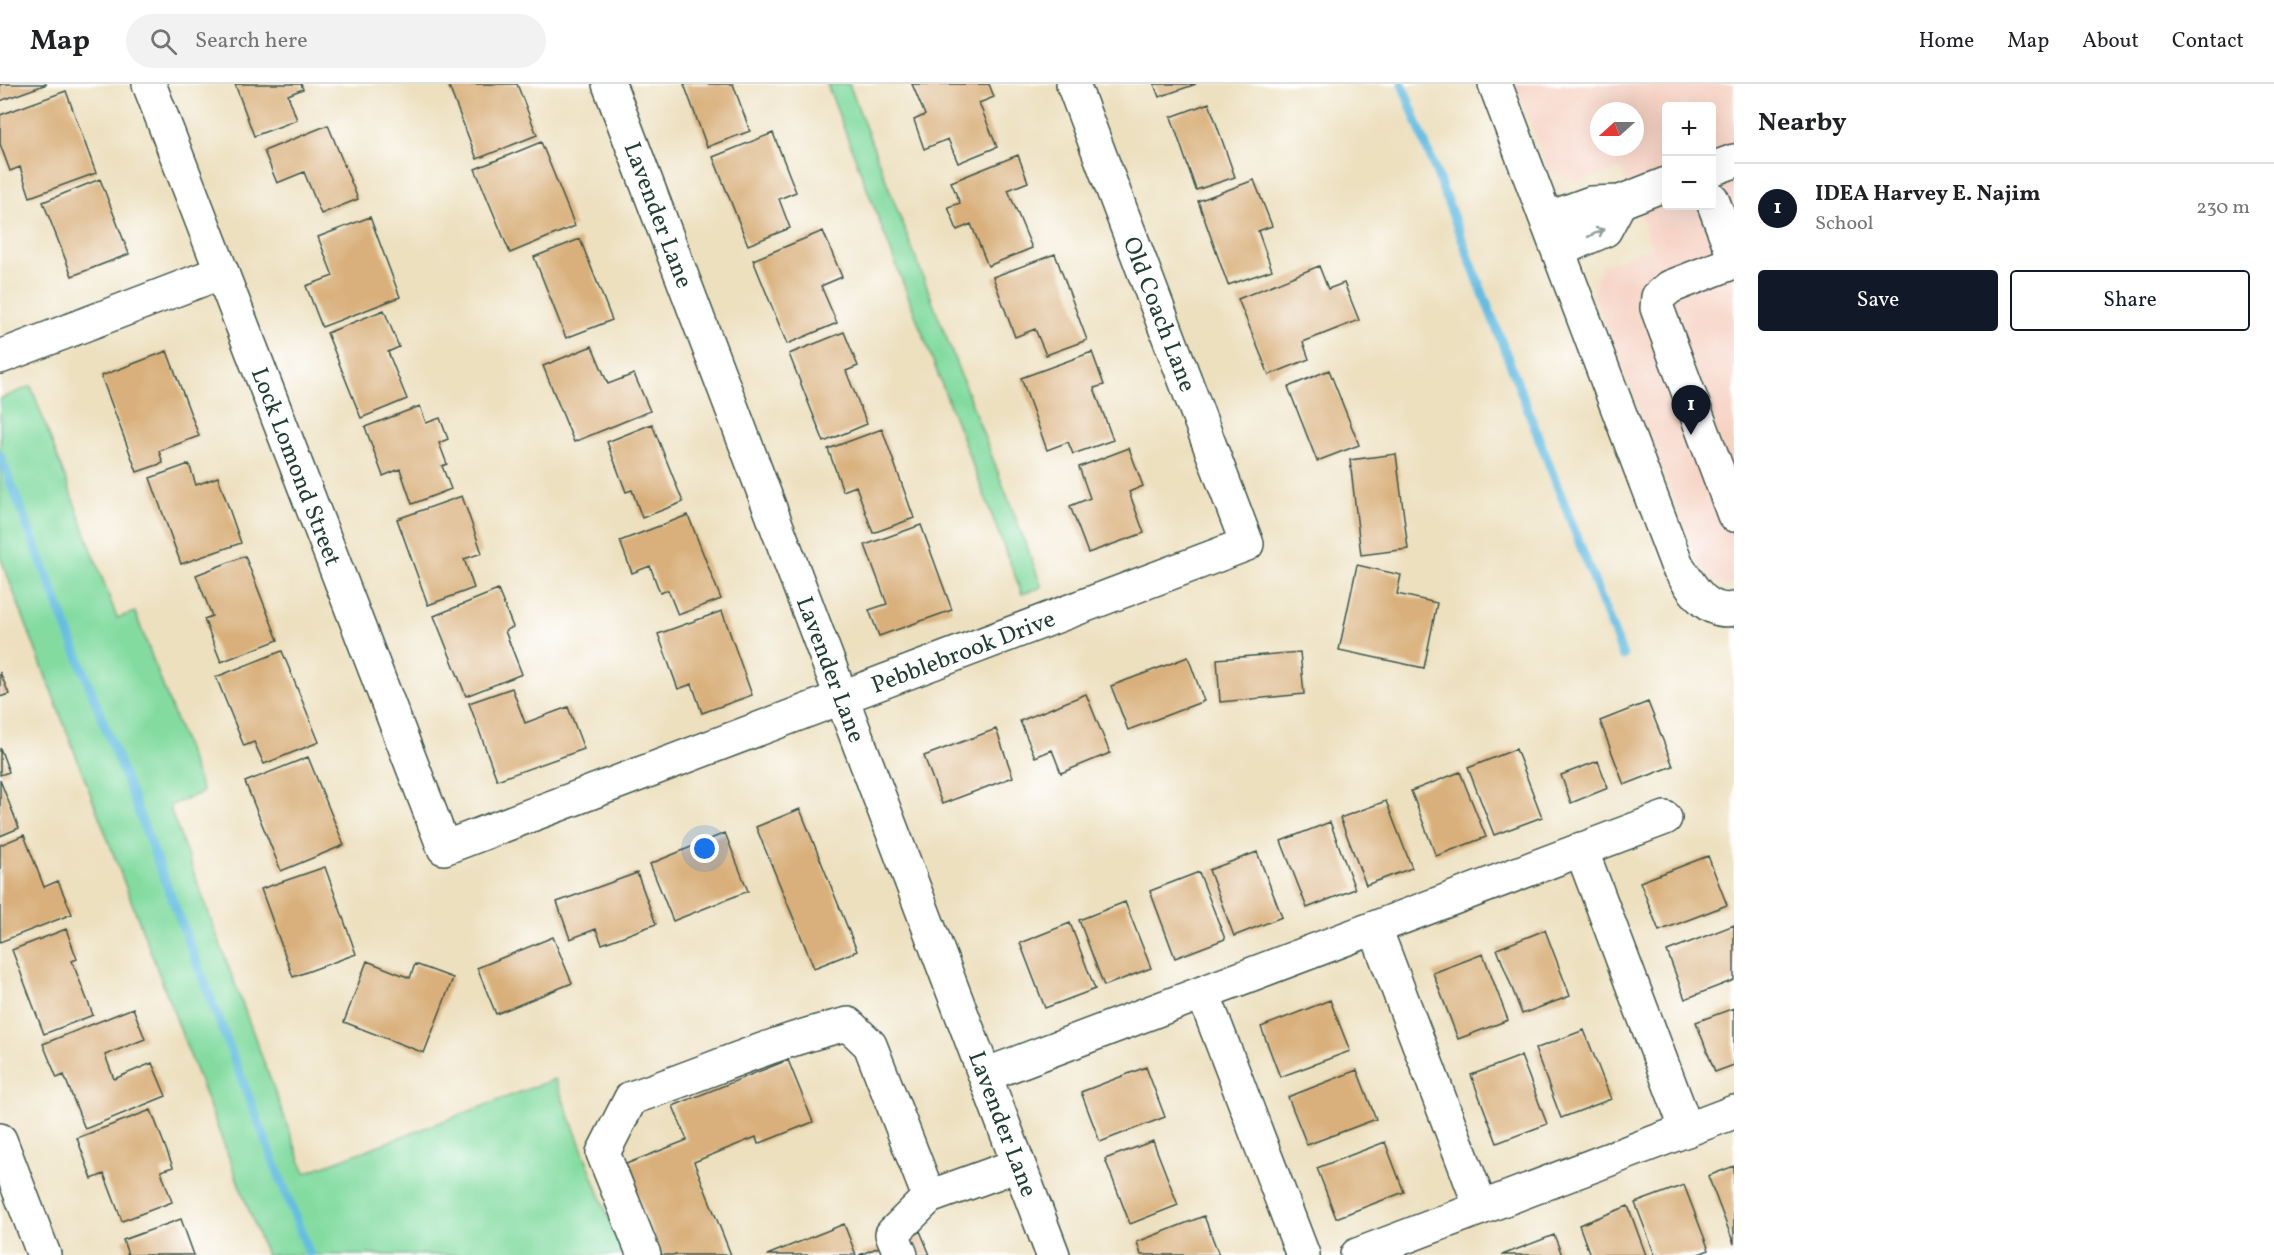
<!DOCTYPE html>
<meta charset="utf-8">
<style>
:root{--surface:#fff;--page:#f2f2f2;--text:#202124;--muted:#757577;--line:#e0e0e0;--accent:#111827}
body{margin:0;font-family:Vollkorn,serif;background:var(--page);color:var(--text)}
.controls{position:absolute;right:18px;top:18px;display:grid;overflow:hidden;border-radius:6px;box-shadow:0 6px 24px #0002}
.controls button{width:54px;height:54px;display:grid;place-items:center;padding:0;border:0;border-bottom:2px solid var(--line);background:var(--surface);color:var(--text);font:30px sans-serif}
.compass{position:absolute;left:1590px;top:18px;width:54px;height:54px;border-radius:50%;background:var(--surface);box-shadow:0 6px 24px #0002;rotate:249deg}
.you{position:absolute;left:705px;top:765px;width:21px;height:21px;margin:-15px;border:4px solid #fff;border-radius:50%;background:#1a73e8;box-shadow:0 0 0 9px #1a73e833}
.badge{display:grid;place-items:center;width:39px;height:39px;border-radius:50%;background:var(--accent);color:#fff;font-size:20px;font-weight:700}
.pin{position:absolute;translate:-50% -50px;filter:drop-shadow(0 2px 3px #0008)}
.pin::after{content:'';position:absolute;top:32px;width:21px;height:18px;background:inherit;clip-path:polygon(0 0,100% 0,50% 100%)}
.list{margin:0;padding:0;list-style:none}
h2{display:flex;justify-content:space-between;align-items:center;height:78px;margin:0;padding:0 24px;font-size:26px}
h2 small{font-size:20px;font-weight:400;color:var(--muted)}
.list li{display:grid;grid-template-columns:39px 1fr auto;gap:18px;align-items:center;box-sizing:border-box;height:90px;padding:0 24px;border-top:2px solid var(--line)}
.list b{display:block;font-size:22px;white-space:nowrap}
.list p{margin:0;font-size:20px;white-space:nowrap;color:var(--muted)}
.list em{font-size:20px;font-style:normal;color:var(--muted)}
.actions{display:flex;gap:12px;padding:18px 24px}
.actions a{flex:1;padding:14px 0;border:2px solid var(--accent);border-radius:6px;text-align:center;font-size:21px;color:var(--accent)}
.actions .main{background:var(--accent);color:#fff}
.icon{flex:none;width:33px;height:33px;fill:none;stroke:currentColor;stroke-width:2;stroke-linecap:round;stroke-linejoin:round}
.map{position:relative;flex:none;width:1734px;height:1171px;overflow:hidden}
header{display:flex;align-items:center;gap:36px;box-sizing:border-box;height:84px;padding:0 30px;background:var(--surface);border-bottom:2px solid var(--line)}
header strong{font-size:28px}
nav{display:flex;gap:33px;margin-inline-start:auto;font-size:21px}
.search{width:420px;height:54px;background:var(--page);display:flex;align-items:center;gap:15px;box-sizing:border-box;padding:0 21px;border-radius:33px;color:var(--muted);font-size:22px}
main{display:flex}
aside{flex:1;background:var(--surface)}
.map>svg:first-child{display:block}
.built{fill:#f6d2c3;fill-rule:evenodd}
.green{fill:#83dba0;stroke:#518c6a;stroke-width:1.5}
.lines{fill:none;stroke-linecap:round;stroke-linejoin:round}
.stream{stroke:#65bde2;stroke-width:9}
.building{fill:#d9b07b}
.minor-casing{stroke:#3e5549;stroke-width:36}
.minor{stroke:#fff;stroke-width:33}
.oneway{stroke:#8f9e9a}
.labels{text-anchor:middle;stroke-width:4.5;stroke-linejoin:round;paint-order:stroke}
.street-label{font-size:24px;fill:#1f3d34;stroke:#fff}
</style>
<header>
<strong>Map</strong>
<div class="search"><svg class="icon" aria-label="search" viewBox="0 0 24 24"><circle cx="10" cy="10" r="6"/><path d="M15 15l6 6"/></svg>Search here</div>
<nav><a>Home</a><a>Map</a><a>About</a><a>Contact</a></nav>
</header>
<main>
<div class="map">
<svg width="1734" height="1171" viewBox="0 0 1734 1171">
<rect width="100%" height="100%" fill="#fff"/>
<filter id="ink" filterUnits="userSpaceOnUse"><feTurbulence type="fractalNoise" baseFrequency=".0167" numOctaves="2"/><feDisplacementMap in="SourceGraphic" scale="12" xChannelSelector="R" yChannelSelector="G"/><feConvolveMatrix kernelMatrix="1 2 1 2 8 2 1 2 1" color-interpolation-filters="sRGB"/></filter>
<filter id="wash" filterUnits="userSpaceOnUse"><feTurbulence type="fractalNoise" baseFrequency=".008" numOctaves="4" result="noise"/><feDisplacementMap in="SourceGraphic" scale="24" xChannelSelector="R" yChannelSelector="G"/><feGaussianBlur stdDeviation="1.35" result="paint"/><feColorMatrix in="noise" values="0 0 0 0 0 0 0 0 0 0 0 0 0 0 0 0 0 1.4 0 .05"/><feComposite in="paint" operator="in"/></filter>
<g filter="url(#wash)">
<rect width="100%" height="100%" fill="#ede0bf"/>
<path class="built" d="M1515,0H1734V500L1728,503L1704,493L1593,208L1601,183L1652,163L1622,85L1577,98L1548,87ZM1666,22H1712V122H1666ZM1599,27H1635V63H1599Z"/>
<path class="green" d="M827,0H849L1042,503L1022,510Z
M31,302L117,534L135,528L203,708L169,722L305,1089L555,995L623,1171H266L0,472V315Z"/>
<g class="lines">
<path class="stream" d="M1402,0L1623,572
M0,371L310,1171"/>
</g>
<g id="blocks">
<path class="building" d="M0,0H47L0,17Z
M235,0H301L303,5L288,11L297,36L254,52Z
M448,0H517L537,51L477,75Z
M684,0H733L750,47L707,63Z
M912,0H989L994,13L979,19L997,63L958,79L948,55L924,65L914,36L925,31Z
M1154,0H1196L1159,13Z
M66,7L96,89L30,113L20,83L10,87L0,60V31Z
M1209,19L1235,93L1196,106L1171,33Z
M328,41L358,115L321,130L304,88L277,99L264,67Z
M773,49L796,108L779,115L790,144L748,161L713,73Z
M541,58L575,142L510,169L475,85Z
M1018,71L1028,98L1008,106L1032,164L988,182L971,140L957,146L948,123L960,119L951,98Z
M100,95L129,170L72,192L43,118Z
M1254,96L1272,142L1258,147L1272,186L1228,201L1198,117Z
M370,133L400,213L322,243L306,202L333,192L318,153Z
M823,147L842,193L821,202L837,239L787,260L753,176Z
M580,155L612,236L566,254L534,173Z
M1055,170L1087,256L1046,271L1035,245L1015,253L993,193Z
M1319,182L1328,205L1344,199L1359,236L1303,258L1309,275L1269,291L1238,215Z
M384,226L399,263L388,268L407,315L361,334L327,249Z
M844,248L858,282L846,287L867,340L824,358L789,270Z
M592,262L608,300L634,290L650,327L574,358L543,282Z
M167,267L199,352L159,367L163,379L137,388L101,292Z
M1092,268L1104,301L1094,304L1113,356L1073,370L1068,358L1047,366L1021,294Z
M1329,286L1359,361L1317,377L1288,303Z
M420,322L426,339L440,334L448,355L439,359L447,380L442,382L451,405L412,420L400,385L383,392L365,343Z
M652,340L683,418L642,434L632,406L626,408L607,358Z
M882,345L914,434L873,449L856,402L843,407L828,365Z
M1129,364L1143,402L1129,408L1144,449L1088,469L1070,422L1090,414L1079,383Z
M1396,370L1408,465L1361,471L1350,376Z
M189,380L196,401L218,393L241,459L181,480L150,394Z
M462,412L482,469L464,475L474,504L428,521L397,435Z
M688,431L721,515L678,531L668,506L660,509L650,482L632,489L620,457Z
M921,441L952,526L879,552L869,526L887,520L865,461Z
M245,472L278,556L221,578L204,535L212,532L196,491Z
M1357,481L1401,491L1397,510L1437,519L1424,584L1339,566Z
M498,506L513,543L505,547L522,590L466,612L434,532Z
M722,527L752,611L702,629L692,600L678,605L658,550Z
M282,567L319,658L264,680L254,658L244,662L216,593Z
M1300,568L1304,610L1220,618L1217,575Z
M1188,573L1204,617L1128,646L1111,602Z
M0,588L9,610L0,613Z
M512,604L525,639L568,623L584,665L497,696L469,619Z
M1086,610L1110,669L1061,689L1052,666L1035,673L1020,637Z
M1648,618L1673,682L1624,701L1600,637Z
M996,645L1013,693L942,720L924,672Z
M0,664L9,688L0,691Z
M1516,665L1542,733L1494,751L1468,684Z
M308,673L344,761L281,787L245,698Z
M1598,677L1608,704L1571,719L1561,691Z
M1460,688L1486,753L1436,772L1411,707Z
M0,696L19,744L0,752Z
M1386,717L1412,784L1366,801L1340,734Z
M800,725L857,867L814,884L756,743Z
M1330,738L1355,805L1307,824L1281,757Z
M725,749L748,807L673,837L650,780Z
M24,751L44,803L58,797L72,830L0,858V761Z
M1257,768L1282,833L1234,852L1209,786Z
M1708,772L1727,821L1659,847L1640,798Z
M325,783L356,870L293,893L261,805Z
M1199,788L1225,855L1175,874L1150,807Z
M637,789L656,840L602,860L596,845L570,855L557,818Z
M1125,818L1151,884L1104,902L1079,836Z
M1070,839L1095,905L1045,924L1020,859Z
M1734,841V896L1685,915L1667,867Z
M66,845L77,875L72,877L93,931L44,950L12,866Z
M1545,846L1570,912L1522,930L1497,865Z
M553,853L572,899L496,930L477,884Z
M1483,870L1508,936L1458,955L1433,889Z
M367,877L410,894L415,880L453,894L424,969L344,938Z
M1330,916L1350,967L1280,993L1261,943Z
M133,924L145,955L105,971L114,995L152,979L166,1012L85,1045L64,991L57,994L43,960Z
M1734,924V981L1715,988L1696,938Z
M1584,946L1611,1015L1561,1034L1535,965Z
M1521,972L1547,1040L1497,1059L1471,991Z
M788,976L813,1038L758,1060L756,1053L694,1078L731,1171H662L626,1080L687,1056L673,1022Z
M1146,983L1165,1033L1100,1058L1081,1008Z
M1357,986L1376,1035L1307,1061L1288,1013Z
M151,1026L173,1083L161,1087L172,1118L122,1137L104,1090L92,1095L77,1054Z
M1153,1057L1178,1121L1130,1140L1105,1075Z
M1385,1058L1404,1108L1336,1134L1317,1084Z
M1734,1082V1160L1708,1092Z
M1684,1101L1709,1166L1696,1171H1655L1635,1119Z
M1628,1122L1646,1171H1590L1579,1141Z
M1204,1132L1219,1171H1141L1137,1158Z
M181,1135L194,1171H128L123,1156Z
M844,1140L856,1171H767Z
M920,1147L930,1171H859Z
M1554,1151L1562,1171H1502Z"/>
</g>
</g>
<g filter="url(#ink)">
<use href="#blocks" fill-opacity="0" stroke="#3e5549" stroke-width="1.5"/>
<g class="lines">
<defs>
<g id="minor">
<path id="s1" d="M149,0L444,764L1247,460L1073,0"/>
<path id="s2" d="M609,0L1053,1171"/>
<path d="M1495,0L1677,481C1690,501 1705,531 1734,525"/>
<path d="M1712,85L1734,77"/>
<path d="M1712,115L1734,173"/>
<path d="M1547,135L1591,119L1620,118L1666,100"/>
<path d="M1559,166L1605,146L1620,118"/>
<path d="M1734,178L1670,203L1658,213L1657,224L1734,431"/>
<path d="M0,273L222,188"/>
<path d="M1581,765L1687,1046"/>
<path d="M1375,844L1481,1124"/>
<path d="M1203,909L1303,1171"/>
<path d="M985,991L1665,734"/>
<path d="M0,1056L44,1171"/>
<path d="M644,1171L603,1069L631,1014C704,990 774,957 848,940L870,961L929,1113L1018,1081"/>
<path d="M901,1171L892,1150L929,1113"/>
<path d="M1357,1171L1734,1028"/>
</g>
</defs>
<use href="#minor" class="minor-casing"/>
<use href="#minor" class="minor"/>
</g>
<defs><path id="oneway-shaft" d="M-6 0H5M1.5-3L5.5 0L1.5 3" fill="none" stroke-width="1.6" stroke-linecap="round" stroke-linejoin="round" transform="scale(1.5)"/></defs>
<use class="oneway" href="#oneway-shaft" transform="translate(1596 149) rotate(-26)"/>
</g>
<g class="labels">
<g class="street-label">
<text dy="8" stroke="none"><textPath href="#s2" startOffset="140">Lavender Lane</textPath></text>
<text transform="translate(1160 230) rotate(69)" y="8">Old Coach Lane</text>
<text dy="8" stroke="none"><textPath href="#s1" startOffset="410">Lock Lomond Street</textPath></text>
<text dy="8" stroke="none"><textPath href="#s1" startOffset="1374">Pebblebrook Drive</textPath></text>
<text dy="8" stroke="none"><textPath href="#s2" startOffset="626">Lavender Lane</textPath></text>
<text dy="8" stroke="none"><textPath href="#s2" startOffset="1112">Lavender Lane</textPath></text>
</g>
</g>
</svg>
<div class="controls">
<button>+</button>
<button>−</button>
</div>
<svg class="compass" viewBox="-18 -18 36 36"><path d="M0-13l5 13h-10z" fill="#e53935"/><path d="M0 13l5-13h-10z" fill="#757577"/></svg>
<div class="you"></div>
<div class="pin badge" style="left:1691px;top:351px">1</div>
</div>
<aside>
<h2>Nearby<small></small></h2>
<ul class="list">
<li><span class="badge">1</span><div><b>IDEA Harvey E. Najim</b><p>School</p></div><em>230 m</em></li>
</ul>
<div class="actions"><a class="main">Save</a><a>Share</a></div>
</aside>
</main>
